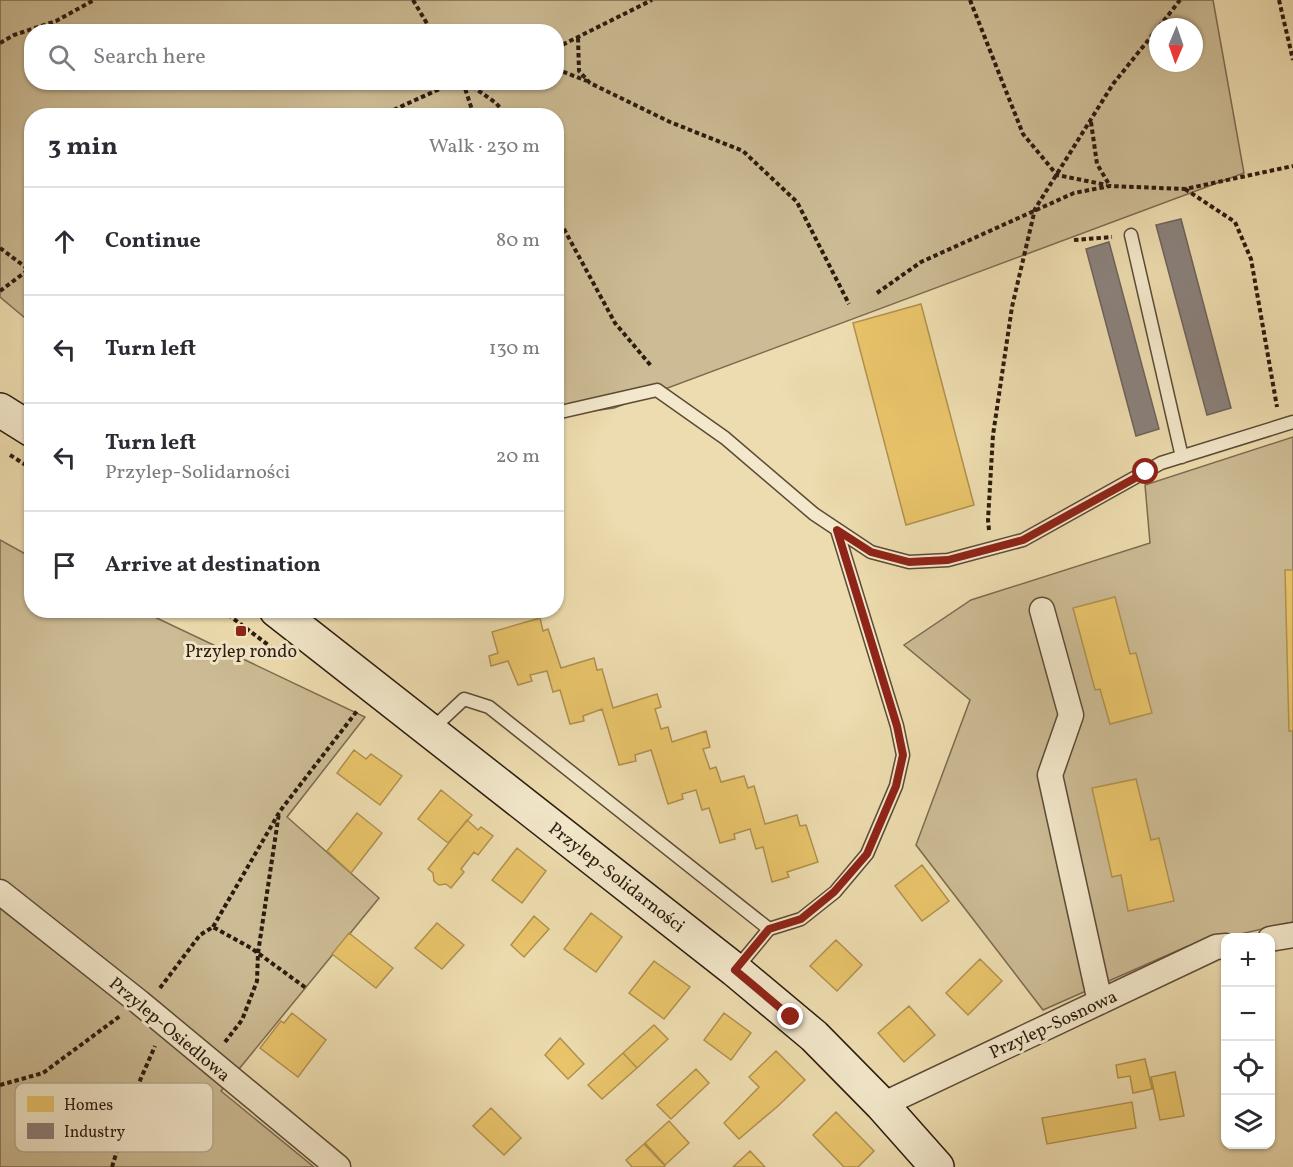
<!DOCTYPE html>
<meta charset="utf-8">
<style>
:root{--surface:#fff;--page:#f2f2f3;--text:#2b2b33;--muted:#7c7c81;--line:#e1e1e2}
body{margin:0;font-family:Vollkorn,serif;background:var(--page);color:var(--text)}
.controls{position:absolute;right:18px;bottom:18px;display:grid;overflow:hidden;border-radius:12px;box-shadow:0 2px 4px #0004}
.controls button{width:54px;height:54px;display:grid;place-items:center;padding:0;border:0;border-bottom:2px solid var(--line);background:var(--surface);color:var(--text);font:30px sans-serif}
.compass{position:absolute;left:1149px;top:18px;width:54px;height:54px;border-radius:50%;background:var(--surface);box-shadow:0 2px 4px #0004;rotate:182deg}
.stop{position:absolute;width:18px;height:18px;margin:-14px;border:4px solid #8f2418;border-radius:50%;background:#fff}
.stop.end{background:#8f2418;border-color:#fff;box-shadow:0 2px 6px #0008}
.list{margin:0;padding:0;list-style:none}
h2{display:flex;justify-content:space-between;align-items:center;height:78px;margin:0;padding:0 24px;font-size:26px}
h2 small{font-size:20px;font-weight:400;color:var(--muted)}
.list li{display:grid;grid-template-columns:39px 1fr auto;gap:18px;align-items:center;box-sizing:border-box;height:108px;padding:0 24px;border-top:2px solid var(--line)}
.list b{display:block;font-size:22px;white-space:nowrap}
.list p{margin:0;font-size:20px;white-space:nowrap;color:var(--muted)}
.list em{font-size:20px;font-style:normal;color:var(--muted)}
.icon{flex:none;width:33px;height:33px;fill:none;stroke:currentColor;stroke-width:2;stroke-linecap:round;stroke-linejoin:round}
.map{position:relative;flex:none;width:1293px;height:1167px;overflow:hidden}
.search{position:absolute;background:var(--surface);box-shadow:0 2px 4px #0004;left:24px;top:24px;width:540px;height:66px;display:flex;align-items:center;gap:15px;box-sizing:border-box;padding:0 21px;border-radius:24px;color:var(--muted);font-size:22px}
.panel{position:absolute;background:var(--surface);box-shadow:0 2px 4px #0004;left:24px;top:108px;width:540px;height:510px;border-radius:24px}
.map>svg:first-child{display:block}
.green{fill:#ccbb94;stroke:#7c6b51;stroke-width:1.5;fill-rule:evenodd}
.homes{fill:#e9c46a;stroke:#b0914e;stroke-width:1.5}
.industry{fill:#8a817c;stroke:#6e625b;stroke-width:1.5}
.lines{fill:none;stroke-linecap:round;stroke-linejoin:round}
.service-casing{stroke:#5c4b36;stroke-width:15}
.minor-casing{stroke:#5c4b36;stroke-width:27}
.secondary-casing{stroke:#2b1b0e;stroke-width:36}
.path{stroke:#2b1b0e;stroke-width:4;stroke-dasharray:4.5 3;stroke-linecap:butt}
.service{stroke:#f3e8cb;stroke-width:12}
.minor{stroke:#f3e8cb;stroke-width:24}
.secondary{stroke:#f3e8cb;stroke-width:33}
.route{stroke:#8f2418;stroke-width:8}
.poi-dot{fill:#8f2418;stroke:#f3e8cb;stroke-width:2}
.labels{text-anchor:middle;stroke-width:6;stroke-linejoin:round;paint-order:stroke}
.poi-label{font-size:18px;fill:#2b1b0e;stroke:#f3e8cb}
.street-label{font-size:18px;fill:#2b1b0e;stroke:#f3e8cb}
.key{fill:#f3e8cb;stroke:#b7aa92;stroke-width:1.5}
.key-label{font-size:16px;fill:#2b1b0e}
</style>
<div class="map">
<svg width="1293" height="1167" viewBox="0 0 1293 1167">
<rect width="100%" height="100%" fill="#eddcaf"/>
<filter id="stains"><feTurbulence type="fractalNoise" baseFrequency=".00333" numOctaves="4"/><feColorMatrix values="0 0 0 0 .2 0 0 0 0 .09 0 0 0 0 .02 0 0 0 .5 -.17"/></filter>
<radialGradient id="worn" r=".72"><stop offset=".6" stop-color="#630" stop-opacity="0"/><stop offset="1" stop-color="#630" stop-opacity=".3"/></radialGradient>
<path class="green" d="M0,0H1213L1244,173L614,408L557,416L556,116H32L31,323L0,297ZM1158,27H1194V63H1158ZM32,32H556V82H32Z
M1293,437V922L1188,946L1043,1010L916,845L970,700L904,645L971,600L1150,543L1145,485Z
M0,540L31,557L32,610L142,611L365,717L287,817L379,898L221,1091L314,1167H0Z"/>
<path class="homes" d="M921,304L974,505L906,525L853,323Z
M1285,570H1293V731H1289Z
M1115,597L1130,654L1136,653L1152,713L1110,724L1100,689L1095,690L1073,608Z
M540,618L543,631L548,629L561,668L594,658L597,670L602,669L613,708L657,694L661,707L655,709L661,729L668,727L672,742L706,731L710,747L703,749L710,769L716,767L721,782L744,776L748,788L754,786L765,824L797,815L800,826L806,825L818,862L787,872L789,877L772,882L763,847L756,849L750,829L734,834L735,839L720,843L709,808L702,810L696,790L682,794L683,799L668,804L651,750L635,755L636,761L619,765L602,709L583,716L584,721L570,724L560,690L553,692L547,671L530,675L532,681L518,685L508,661L491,666L489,656L498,653L492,632Z
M354,750L366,759L371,754L402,776L380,805L337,773Z
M1136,779L1151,840L1159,838L1174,901L1128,911L1121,875L1112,877L1092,788Z
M441,790L472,815L448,843L418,819Z
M357,813L382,833L351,873L327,851Z
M467,820L478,830L481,827L493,836L478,855L474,852L461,869L464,872L451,888L446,884L439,885L434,881L433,873L428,869Z
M517,848L546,871L522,903L492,880Z
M922,865L949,901L922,921L895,886Z
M591,913L622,937L596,972L564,949Z
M534,916L549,929L524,957L511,945Z
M437,923L464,945L442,969L415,948Z
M349,933L393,968L376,988L332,954Z
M836,940L862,965L837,991L810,966Z
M980,959L1002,981L968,1015L946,993Z
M654,961L690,987L664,1019L629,993Z
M909,1006L935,1035L904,1062L878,1033Z
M292,1013L326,1040L298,1077L260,1048L281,1021L284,1023Z
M724,1013L751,1033L731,1060L704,1040Z
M654,1025L668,1039L637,1068L623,1053Z
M560,1038L584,1064L568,1079L545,1055Z
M776,1051L805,1080L778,1106L739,1139L724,1123L759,1087L749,1077Z
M623,1053L637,1068L602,1099L588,1085Z
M1145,1059L1152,1089L1133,1093L1130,1076L1118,1078L1116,1065Z
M696,1069L709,1083L671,1119L657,1105Z
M1175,1072L1184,1116L1160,1120L1151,1077Z
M1132,1102L1136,1128L1047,1144L1042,1118Z
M491,1108L521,1138L504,1155L473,1126Z
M836,1112L874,1151L858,1167H844L813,1135Z
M669,1121L689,1143L665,1165L645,1143Z
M644,1144L665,1166L663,1167H632L626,1160Z
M750,1151L765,1167H733Z"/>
<path class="industry" d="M1181,219L1231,408L1207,415L1156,225Z
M1109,242L1159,429L1136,436L1086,249Z"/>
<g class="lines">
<defs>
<path id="service" d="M1131,235L1182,457
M556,413L657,390L725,438L814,514L871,552L909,562L948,560L1023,540L1161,463L1293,422
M430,731L464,699L489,707L769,929
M736,969L769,929L801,919L835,892L867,854L896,786L903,755L897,726L837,530"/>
<path id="minor" d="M1042,610L1071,715L1050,775L1100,1002
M0,892L139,1002L338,1167
M1270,939L1293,935
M882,1105L1216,947L1226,946"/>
<path id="secondary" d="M0,410L32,430
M276,610L735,970L814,1036L882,1105L937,1167"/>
</defs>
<use href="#service" class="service-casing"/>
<use href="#minor" class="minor-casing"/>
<use href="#secondary" class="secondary-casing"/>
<path class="path" d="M413,0L432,32
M970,0L1023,134L1057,175L1107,185
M1279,0L1293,60
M1159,27L1180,0
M578,38L579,71L590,83L670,122L743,151L797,202L849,304
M0,43L14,35L56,21L94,0
M556,48L652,0
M556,69L587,81
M463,82L474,116
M466,82L496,103L507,116
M380,116L455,82
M1091,122L1097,164L1110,186
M1185,189L1235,222L1251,259L1277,407
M556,208L558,218L615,323L652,367
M1074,240L1112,237
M0,248L28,269
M0,291L32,267
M877,293L921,262L1074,193L1110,186L1185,189L1293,166
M10,455L32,469
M989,530L988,520L993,435L1012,307L1035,209L1113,84L1158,28
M222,610L284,657
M213,927L280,811L357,711
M160,988L200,935L213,927L251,948L306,988
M225,1042L242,1020L257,981L258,953L279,813
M0,1085L43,1073L120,1016
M112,1167L135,1092L155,1046"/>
<use href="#service" class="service"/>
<use href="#minor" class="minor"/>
<use href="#secondary" class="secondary"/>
</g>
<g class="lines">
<path class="route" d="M791,1017L735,970L769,929L801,919L834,892L867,854L896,786L903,755L897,726L837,530L871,552L909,562L948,560L1023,540L1146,472"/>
</g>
<rect class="poi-dot" x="235" y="625" width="12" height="12" rx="3"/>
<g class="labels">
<g class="poi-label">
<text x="241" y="657">Przylep rondo</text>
</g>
<g class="street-label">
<text transform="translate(617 877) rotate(38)" y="6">Przylep-Solidarności</text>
<text transform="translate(1053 1024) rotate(-25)" y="6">Przylep-Sosnowa</text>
<text transform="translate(170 1029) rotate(40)" y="6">Przylep-Osiedlowa</text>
</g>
</g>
<rect x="15" y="1083" width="198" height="69" rx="9" class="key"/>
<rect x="27" y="1096" width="27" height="16" fill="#e9c46a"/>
<rect x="27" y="1123" width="27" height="16" fill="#8a817c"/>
<g class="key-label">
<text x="64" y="1110">Homes</text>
<text x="64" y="1137">Industry</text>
</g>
<rect width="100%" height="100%" filter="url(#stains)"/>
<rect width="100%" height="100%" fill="url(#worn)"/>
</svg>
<div class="controls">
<button>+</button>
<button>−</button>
<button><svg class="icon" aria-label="locate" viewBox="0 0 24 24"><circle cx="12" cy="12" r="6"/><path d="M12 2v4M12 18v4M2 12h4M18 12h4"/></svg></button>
<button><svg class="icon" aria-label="layers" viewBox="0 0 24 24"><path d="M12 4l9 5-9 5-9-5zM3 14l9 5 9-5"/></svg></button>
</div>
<svg class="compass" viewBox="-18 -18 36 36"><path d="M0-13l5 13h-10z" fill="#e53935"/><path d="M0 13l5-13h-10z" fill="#7c7c81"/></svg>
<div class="stop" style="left:1146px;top:472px"></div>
<div class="stop end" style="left:791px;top:1017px"></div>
<div class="search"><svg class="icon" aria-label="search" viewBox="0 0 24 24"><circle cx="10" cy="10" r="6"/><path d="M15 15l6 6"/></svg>Search here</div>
<section class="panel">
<h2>3 min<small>Walk · 230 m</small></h2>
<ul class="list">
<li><svg class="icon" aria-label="ahead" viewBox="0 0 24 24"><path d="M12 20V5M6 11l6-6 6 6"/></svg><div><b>Continue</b></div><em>80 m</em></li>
<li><svg class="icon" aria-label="left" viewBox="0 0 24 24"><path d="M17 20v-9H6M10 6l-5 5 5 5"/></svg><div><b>Turn left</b></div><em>130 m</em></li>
<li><svg class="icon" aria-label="left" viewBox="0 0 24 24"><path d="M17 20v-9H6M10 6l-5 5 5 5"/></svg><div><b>Turn left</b><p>Przylep-Solidarności</p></div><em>20 m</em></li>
<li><svg class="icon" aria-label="arrive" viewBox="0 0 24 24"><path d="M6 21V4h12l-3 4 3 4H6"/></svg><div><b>Arrive at destination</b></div></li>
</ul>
</section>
</div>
